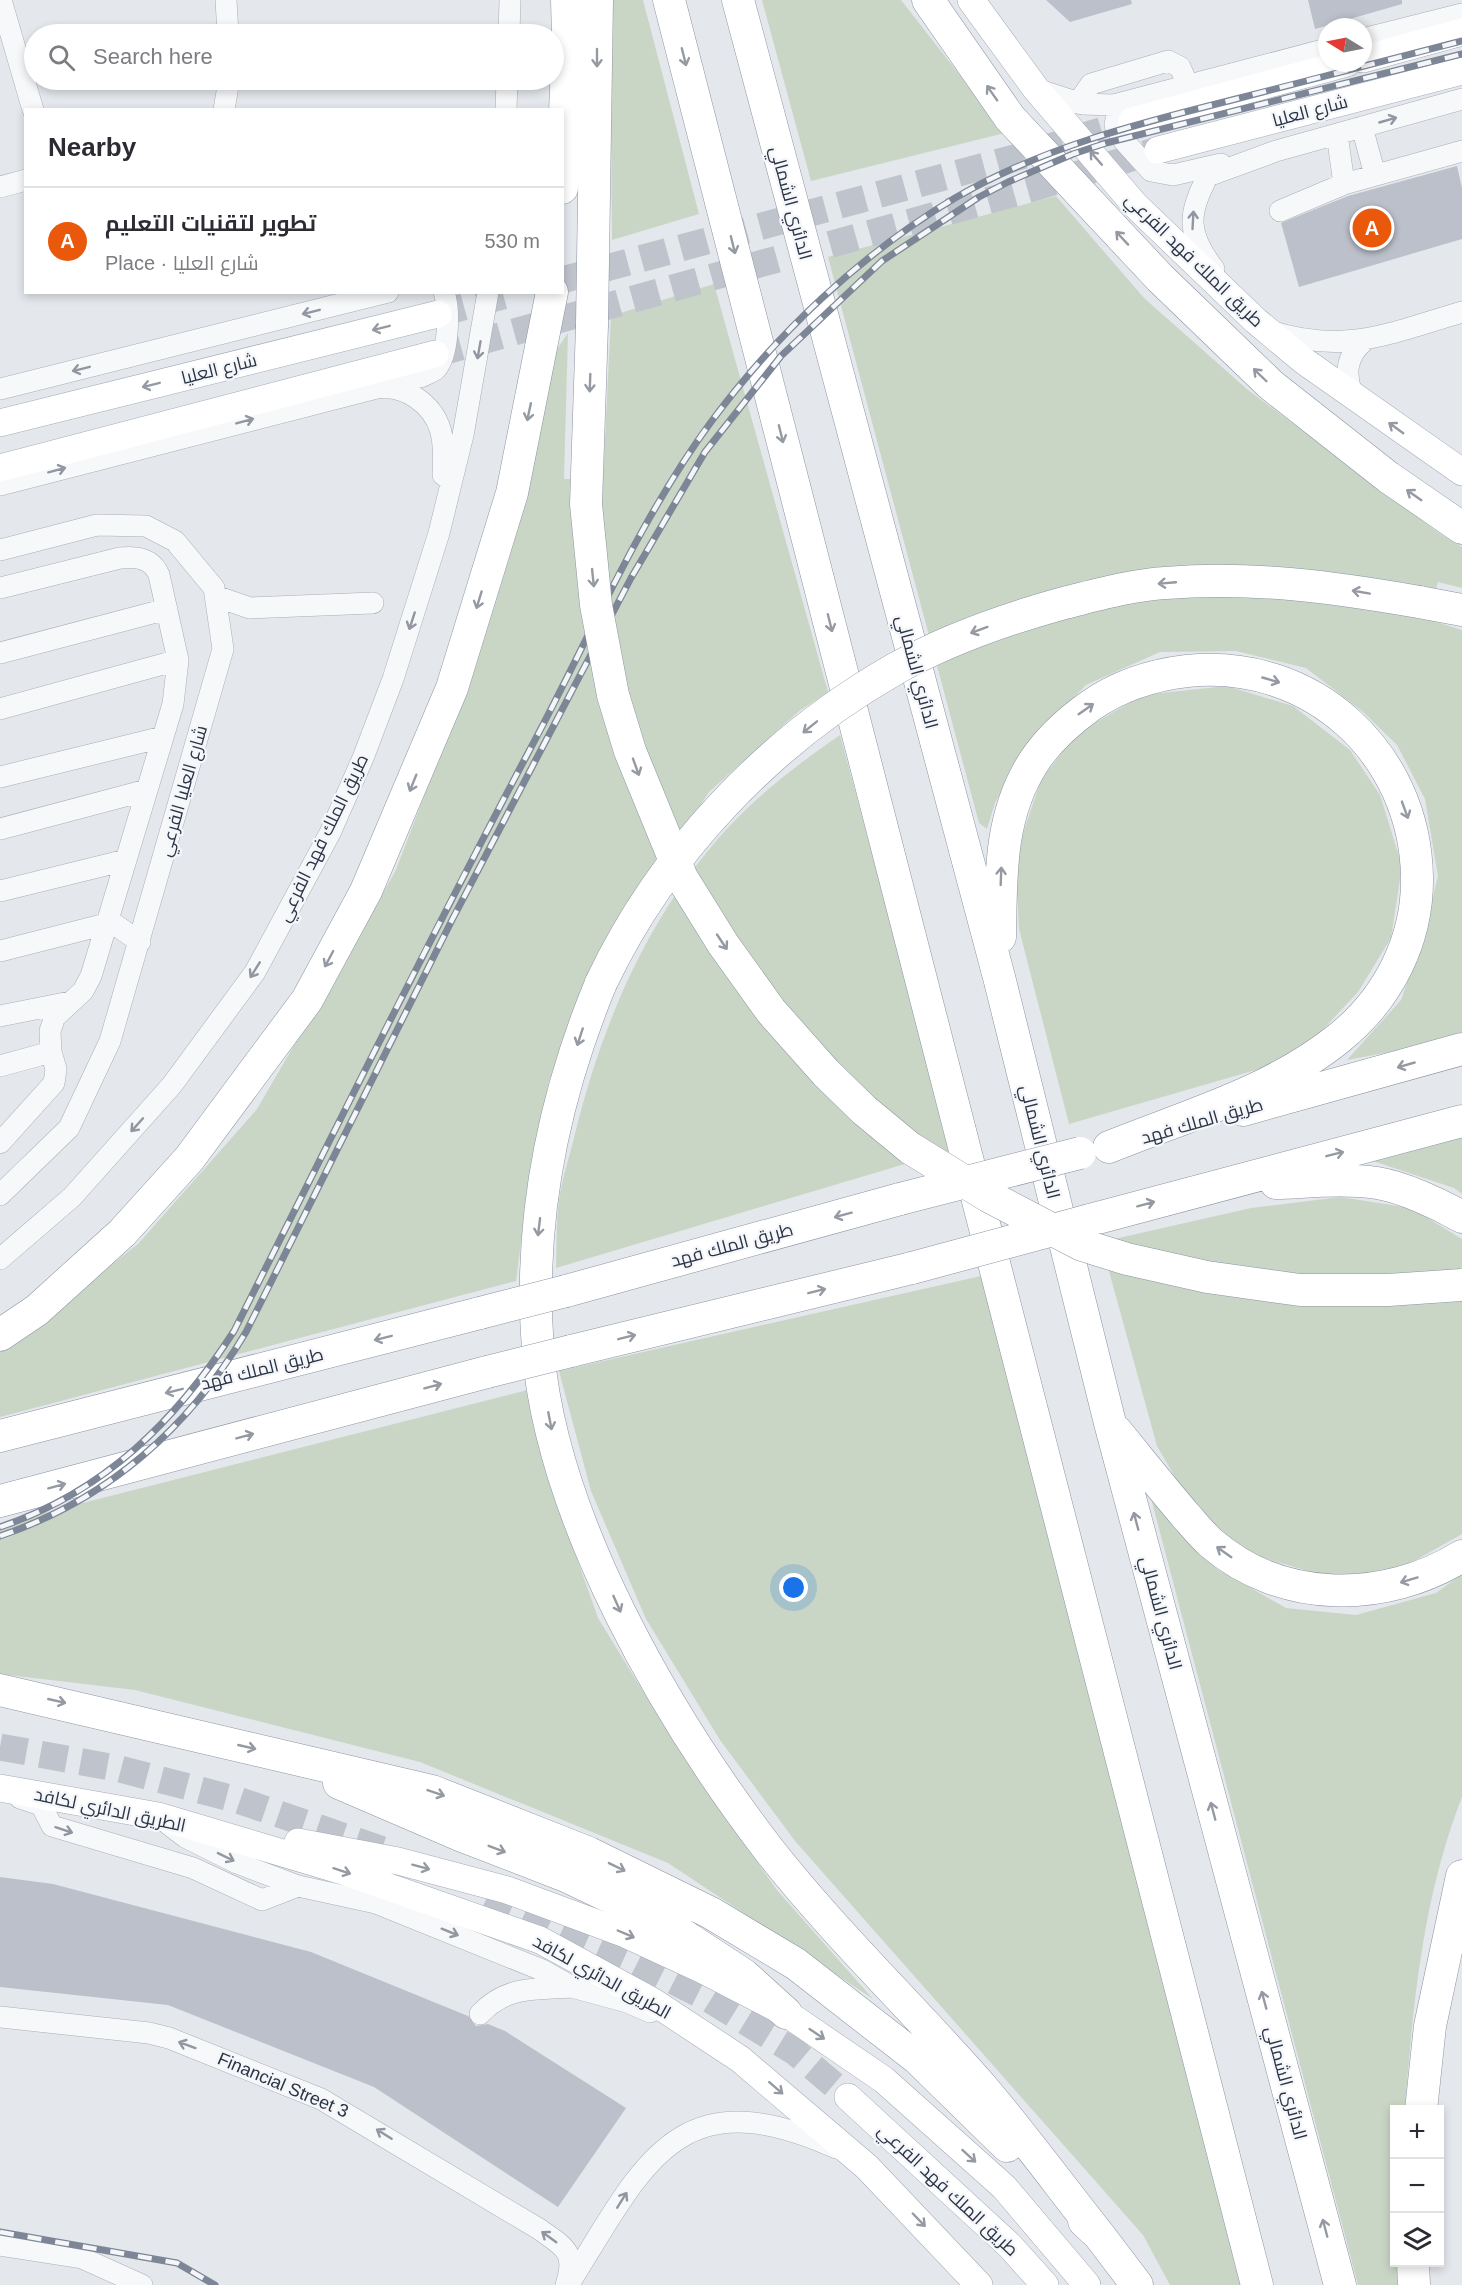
<!DOCTYPE html>
<meta charset="utf-8">
<style>
:root{--surface:#fff;--page:#f2f2f3;--text:#2b2b33;--muted:#7c7c81;--line:#e1e1e2;--accent:#ea580c}
body{margin:0;font-family:Helvetica,Cairo,sans-serif;background:var(--page);color:var(--text)}
.controls{position:absolute;right:18px;bottom:18px;display:grid;overflow:hidden;border-radius:0px;box-shadow:0 3px 9px #0003}
.controls button{width:54px;height:54px;display:grid;place-items:center;padding:0;border:0;border-bottom:2px solid var(--line);background:var(--surface);color:var(--text);font:30px sans-serif}
.compass{position:absolute;left:1318px;top:18px;width:54px;height:54px;border-radius:50%;background:var(--surface);box-shadow:0 3px 9px #0003;rotate:280deg}
.you{position:absolute;left:794px;top:1588px;width:21px;height:21px;margin:-15px;border:4px solid #fff;border-radius:50%;background:#1a73e8;box-shadow:0 0 0 9px #1a73e833}
.badge{display:grid;place-items:center;width:39px;height:39px;border-radius:50%;background:var(--accent);color:#fff;font-size:20px;font-weight:700}
.pin{position:absolute;translate:-50% -50%;border:3px solid #fff;box-shadow:0 2px 6px #0006}
.list{margin:0;padding:0;list-style:none}
h2{display:flex;justify-content:space-between;align-items:center;height:78px;margin:0;padding:0 24px;font-size:26px}
h2 small{font-size:20px;font-weight:400;color:var(--muted)}
.list li{display:grid;grid-template-columns:39px 1fr auto;gap:18px;align-items:center;box-sizing:border-box;height:108px;padding:0 24px;border-top:2px solid var(--line)}
.list b{display:block;font-size:22px;white-space:nowrap}
.list p{margin:0;font-size:20px;white-space:nowrap;color:var(--muted)}
.list em{font-size:20px;font-style:normal;color:var(--muted)}
.icon{flex:none;width:33px;height:33px;fill:none;stroke:currentColor;stroke-width:2;stroke-linecap:round;stroke-linejoin:round}
.map{position:relative;flex:none;width:1462px;height:2285px;overflow:hidden}
.search{position:absolute;background:var(--surface);box-shadow:0 3px 9px #0003;left:24px;top:24px;width:540px;height:66px;display:flex;align-items:center;gap:15px;box-sizing:border-box;padding:0 21px;border-radius:33px;color:var(--muted);font-size:22px}
.panel{position:absolute;background:var(--surface);box-shadow:0 3px 9px #0003;left:24px;top:108px;width:540px;height:186px;border-radius:0px}
.map>svg:first-child{display:block}
.green{fill:#c9d6c5}
.building{fill:#bbc0ca}
.lines{fill:none;stroke-linecap:round;stroke-linejoin:round}
.major-tunnel{stroke:#bfc3cb;stroke-width:27;stroke-dasharray:27 14;stroke-linecap:butt}
.minor-casing{stroke:#a9aeb7;stroke-width:22}
.major-casing{stroke:#a3abb8;stroke-width:28}
.highway-casing{stroke:#8b94a3;stroke-width:33}
.minor{stroke:#f7f8fa;stroke-width:21}
.major{stroke:#fff;stroke-width:27}
.highway{stroke:#fff;stroke-width:32}
.rail-casing{stroke:#7d8696;stroke-width:7}
.rail{stroke:#f4f6f9;stroke-width:4.5;stroke-dasharray:14;stroke-linecap:butt}
.highway-bridge-casing{stroke:#8b94a3;stroke-width:33;stroke-linecap:butt}
.highway-bridge{stroke:#fff;stroke-width:32}
.oneway{stroke:#959aa2}
.oneway2{stroke:#9196a0}
.labels{text-anchor:middle;stroke-width:4.5;stroke-linejoin:round;paint-order:stroke}
.street-label{font-size:18px;fill:#2b3445;stroke:#f4f6f9}
</style>
<div class="map">
<svg width="1462" height="2285" viewBox="0 0 1462 2285">
<rect width="100%" height="100%" fill="#e4e7ec"/>
<path class="green" d="M610,0H643L699,214L612,240Z
M762,0H901L1005,133L811,181Z
M1056,196L1144,298L1248,390L1439,533L1462,547V588L1438,582L1427,619L1462,630V1033L1401,1050L1347,1060L1401,1000L1421,943L1438,876L1425,799L1397,745L1362,711L1306,668L1236,651L1160,652L1086,685L1027,745L995,803L987,829L979,823L828,257Z
M714,284L828,692L799,711L709,792L587,980L549,1081L530,1174L516,1281L0,1417V1352L138,1244L257,1109L395,872L473,669L557,349L568,333L564,479H603L611,316Z
M1227,686L1293,706L1350,750L1380,795L1402,866L1391,938L1358,992L1315,1038L1266,1067L1069,1124L1019,929L1015,857L1041,780L1075,735L1142,695Z
M840,735L952,1150L556,1268C557,1246 556,1222 559,1200C562,1179 569,1158 574,1138C601,1026 647,917 725,831C759,794 799,763 840,735Z
M1462,1136V1194L1454,1188L1370,1160Z
M1340,1197L1411,1208L1462,1239V1534L1400,1569L1339,1580L1253,1555L1197,1515L1157,1446L1101,1242L1251,1208Z
M981,1276L1248,2285H1170L1143,2235L795,1841L720,1740L646,1619L591,1491L559,1371Z
M528,1390L547,1474L598,1618L671,1737L776,1889L873,1999L668,1863L420,1762L135,1690L0,1674V1524Z
M1147,1483L1217,1569L1286,1608L1356,1615L1436,1593L1462,1574V1797C1423,1897 1413,2003 1405,2109L1394,2110V2262L1398,2263V2285H1358Z"/>
<path class="building" d="M1046,0H1131L1132,4L1070,22Z
M1308,0H1402V4L1315,29Z
M1457,166L1462,188V239L1299,287L1281,223L1348,196Z
M0,1877L53,1884L311,1952L468,2016L476,2026L488,2024L505,2031L626,2108L558,2207L374,2087L168,2005L0,1987Z"/>
<g class="lines">
<path class="major-tunnel" d="M562,280L1018,157L1132,121
M438,314L517,292
M435,354L1030,189L1158,150
M0,1747L116,1768L238,1800L383,1850
M488,1895L626,1957L709,1999L795,2052L848,2097"/>
<defs>
<path id="minor" d="M1,0L33,110
M226,0L228,34
M509,34L510,0
M1363,39L1462,14
M1036,89L1082,104L1114,105L1327,49
M1135,102L1117,114L1115,125L1124,141L1151,171L1173,175L1221,164
M1078,103L1091,84L1168,61L1180,67L1188,85
M224,110L229,80
M506,110L507,80
M1362,127L1375,175
M1337,134L1344,184
M0,187L26,180
M1280,211L1344,184L1462,151
M1214,269C1187,234 1187,214 1208,176L1276,151L1462,99
M1270,331C1346,355 1390,333 1462,312
M384,388C395,387 405,391 415,397C444,416 445,442 443,475
M0,389L388,292
M1353,397C1345,375 1345,357 1364,341
M0,485L423,376C426,374 433,372 436,369C449,354 450,310 444,292
M0,550L97,525L146,526L175,541L214,588L223,649L110,1041L69,1128L0,1195
M0,588L120,558C137,556 152,558 159,575L178,660L173,704L91,976L83,991L55,1017L50,1031L51,1052L56,1069L54,1083L0,1143
M215,596L250,608L373,603
M0,653L167,609
M0,709L178,660
M0,777L163,737
M0,829L147,790
M0,891L126,860
M0,951L106,924H114L140,942
M0,1016L70,1002
M0,1066L51,1052
M0,1259L72,1197L172,1085L255,972L330,833L363,758L393,679L439,533L463,435L488,292
M20,1798L41,1805L52,1826L193,1868L262,1900L298,1886
M168,1824L185,1837L237,1863L298,1886L376,1903L542,1970L572,1987L627,2002L650,2012
M480,2014C507,1985 535,1990 572,1987
M0,2017L149,2033L169,2038L321,2099L539,2229C564,2247 577,2251 566,2285
M0,2245L82,2258L142,2285
M569,2284C644,2164 677,2076 836,2148"/>
<path id="major" d="M971,0L1036,89L1135,205L1256,321L1304,361L1462,472
M1363,59L1462,32
M1132,121L1347,63
M1158,150L1462,71
M0,423L438,314
M0,468L435,354
M0,1788L158,1816L343,1871L540,1940L652,2001L740,2059L867,2167L979,2285
M298,1842L398,1861L507,1890L623,1933L703,1970L786,2013L884,2080L1004,2187L1087,2285
M848,2097L1010,2246L1045,2285"/>
<path id="highway" d="M669,0L1257,2285
M738,0L999,977L1110,1423L1340,2285
M928,0L1010,118L1160,278L1271,385L1388,477L1462,528
M562,188L568,37L567,0
M592,325L597,0
M1419,602L1462,610
M1000,937C1001,877 999,816 1033,763C1047,741 1069,721 1090,706C1120,685 1152,675 1187,671C1312,658 1415,753 1417,877C1418,940 1388,999 1339,1038C1274,1091 1186,1116 1109,1147
M601,983C553,1099 528,1224 538,1350C552,1520 667,1717 769,1850C835,1934 912,2007 982,2087C1023,2135 1060,2186 1099,2235
M1243,1110L1462,1049
M1276,1183C1309,1182 1344,1178 1377,1183C1403,1187 1439,1204 1462,1217
M1090,1220L1462,1121
M566,1291L900,1199
M0,1335L37,1310L122,1233L189,1159L307,1000L366,891L452,688L512,493L552,292
M571,1351L912,1268
M1116,1431C1139,1459 1162,1488 1186,1516C1194,1525 1202,1535 1211,1543C1282,1604 1384,1604 1462,1556
M0,1436L480,1313
M0,1501L487,1372
M0,1690L432,1791L589,1853L711,1913L796,1964L918,2059L1007,2146
M339,1783L460,1835L566,1876L663,1922L744,1975L786,2013
M1421,2110L1430,2026L1462,1876
M1084,2221L1099,2235L1137,2285
M1413,2262L1414,2285"/>
</defs>
<use href="#minor" class="minor-casing"/>
<use href="#major" class="major-casing"/>
<use href="#highway" class="highway-casing"/>
<use href="#minor" class="minor"/>
<use href="#major" class="major"/>
<use href="#highway" class="highway"/>
<defs>
<path id="rail" d="M0,1527C104,1492 176,1421 234,1331C331,1139 426,945 527,755C587,644 636,524 711,422C776,334 861,254 955,198C1041,148 1136,124 1232,100C1308,80 1385,61 1462,41
M0,1536C107,1500 189,1428 246,1332L453,918L631,578L705,452L781,356L882,261L979,197L1008,182L1073,154L1106,143L1462,54
M0,2232L177,2263L215,2285"/>
</defs>
<use href="#rail" class="rail-casing"/>
<use href="#rail" class="rail"/>
<defs>
<path id="highway-bridge" d="M592,325L586,504L596,605L613,695L630,751L682,878L723,944L771,1011L826,1073L864,1110L910,1148L988,1196L1082,1245L1127,1259L1207,1277L1300,1290H1388L1462,1285
M601,983C663,852 770,740 895,669C948,639 1006,619 1064,603C1097,595 1132,585 1165,583C1253,576 1333,587 1419,602
M900,1199L1080,1153
M912,1268L1090,1220
M480,1313L566,1291
M487,1372L571,1351"/>
</defs>
<use href="#highway-bridge" class="highway-bridge-casing"/>
<use href="#highway-bridge" class="highway-bridge"/>
</g>
<defs><path id="oneway-shaft" d="M-6 0H5M1.5-3L5.5 0L1.5 3" fill="none" stroke-width="1.6" stroke-linecap="round" stroke-linejoin="round" transform="scale(1.5)"/></defs>
<g class="oneway">
<use href="#oneway-shaft" transform="translate(684 57) rotate(76)"/>
<use href="#oneway-shaft" transform="translate(597 58) rotate(90)"/>
<use href="#oneway-shaft" transform="translate(992 93) rotate(-125)"/>
<use href="#oneway-shaft" transform="translate(1096 158) rotate(-131)"/>
<use href="#oneway-shaft" transform="translate(1122 238) rotate(-133)"/>
<use href="#oneway-shaft" transform="translate(733 245) rotate(76)"/>
<use href="#oneway-shaft" transform="translate(381 328) rotate(166)"/>
<use href="#oneway-shaft" transform="translate(1260 375) rotate(-136)"/>
<use href="#oneway-shaft" transform="translate(590 383) rotate(92)"/>
<use href="#oneway-shaft" transform="translate(151 385) rotate(166)"/>
<use href="#oneway-shaft" transform="translate(529 412) rotate(102)"/>
<use href="#oneway-shaft" transform="translate(1396 428) rotate(-144)"/>
<use href="#oneway-shaft" transform="translate(781 434) rotate(76)"/>
<use href="#oneway-shaft" transform="translate(1414 495) rotate(-145)"/>
<use href="#oneway-shaft" transform="translate(593 578) rotate(84)"/>
<use href="#oneway-shaft" transform="translate(1167 583) rotate(175)"/>
<use href="#oneway-shaft" transform="translate(1361 592) rotate(-170)"/>
<use href="#oneway-shaft" transform="translate(479 600) rotate(107)"/>
<use href="#oneway-shaft" transform="translate(830 623) rotate(76)"/>
<use href="#oneway-shaft" transform="translate(979 630) rotate(160)"/>
<use href="#oneway-shaft" transform="translate(1271 680) rotate(16)"/>
<use href="#oneway-shaft" transform="translate(1086 709) rotate(-35)"/>
<use href="#oneway-shaft" transform="translate(810 727) rotate(141)"/>
<use href="#oneway-shaft" transform="translate(636 767) rotate(70)"/>
<use href="#oneway-shaft" transform="translate(413 783) rotate(112)"/>
<use href="#oneway-shaft" transform="translate(1405 810) rotate(70)"/>
<use href="#oneway-shaft" transform="translate(1001 876) rotate(-88)"/>
<use href="#oneway-shaft" transform="translate(722 942) rotate(56)"/>
<use href="#oneway-shaft" transform="translate(329 959) rotate(118)"/>
<use href="#oneway-shaft" transform="translate(580 1037) rotate(108)"/>
<use href="#oneway-shaft" transform="translate(1406 1065) rotate(164)"/>
<use href="#oneway-shaft" transform="translate(1335 1154) rotate(-14)"/>
<use href="#oneway-shaft" transform="translate(1146 1204) rotate(-15)"/>
<use href="#oneway-shaft" transform="translate(843 1215) rotate(165)"/>
<use href="#oneway-shaft" transform="translate(539 1227) rotate(97)"/>
<use href="#oneway-shaft" transform="translate(817 1291) rotate(-14)"/>
<use href="#oneway-shaft" transform="translate(627 1337) rotate(-14)"/>
<use href="#oneway-shaft" transform="translate(383 1338) rotate(166)"/>
<use href="#oneway-shaft" transform="translate(433 1386) rotate(-15)"/>
<use href="#oneway-shaft" transform="translate(174 1391) rotate(166)"/>
<use href="#oneway-shaft" transform="translate(550 1421) rotate(79)"/>
<use href="#oneway-shaft" transform="translate(245 1436) rotate(-15)"/>
<use href="#oneway-shaft" transform="translate(57 1486) rotate(-15)"/>
<use href="#oneway-shaft" transform="translate(1136 1521) rotate(-105)"/>
<use href="#oneway-shaft" transform="translate(1224 1552) rotate(-145)"/>
<use href="#oneway-shaft" transform="translate(1409 1580) rotate(163)"/>
<use href="#oneway-shaft" transform="translate(617 1604) rotate(66)"/>
<use href="#oneway-shaft" transform="translate(57 1701) rotate(13)"/>
<use href="#oneway-shaft" transform="translate(247 1747) rotate(13)"/>
<use href="#oneway-shaft" transform="translate(436 1793) rotate(19)"/>
<use href="#oneway-shaft" transform="translate(1213 1811) rotate(-105)"/>
<use href="#oneway-shaft" transform="translate(497 1849) rotate(21)"/>
<use href="#oneway-shaft" transform="translate(421 1867) rotate(15)"/>
<use href="#oneway-shaft" transform="translate(617 1867) rotate(26)"/>
<use href="#oneway-shaft" transform="translate(342 1871) rotate(18)"/>
<use href="#oneway-shaft" transform="translate(626 1934) rotate(23)"/>
<use href="#oneway-shaft" transform="translate(1264 2000) rotate(-105)"/>
<use href="#oneway-shaft" transform="translate(817 2034) rotate(34)"/>
<use href="#oneway-shaft" transform="translate(776 2088) rotate(41)"/>
<use href="#oneway-shaft" transform="translate(969 2156) rotate(42)"/>
<use href="#oneway-shaft" transform="translate(919 2220) rotate(46)"/>
<use href="#oneway-shaft" transform="translate(1325 2228) rotate(-105)"/>
</g>
<g class="oneway2">
<use href="#oneway-shaft" transform="translate(1388 120) rotate(-16)"/>
<use href="#oneway-shaft" transform="translate(1193 220) rotate(-87)"/>
<use href="#oneway-shaft" transform="translate(311 312) rotate(166)"/>
<use href="#oneway-shaft" transform="translate(479 350) rotate(100)"/>
<use href="#oneway-shaft" transform="translate(81 369) rotate(166)"/>
<use href="#oneway-shaft" transform="translate(245 421) rotate(-15)"/>
<use href="#oneway-shaft" transform="translate(57 470) rotate(-15)"/>
<use href="#oneway-shaft" transform="translate(412 621) rotate(108)"/>
<use href="#oneway-shaft" transform="translate(255 970) rotate(122)"/>
<use href="#oneway-shaft" transform="translate(137 1125) rotate(132)"/>
<use href="#oneway-shaft" transform="translate(64 1830) rotate(18)"/>
<use href="#oneway-shaft" transform="translate(226 1857) rotate(26)"/>
<use href="#oneway-shaft" transform="translate(450 1932) rotate(22)"/>
<use href="#oneway-shaft" transform="translate(187 2045) rotate(-160)"/>
<use href="#oneway-shaft" transform="translate(384 2134) rotate(-148)"/>
<use href="#oneway-shaft" transform="translate(622 2200) rotate(-58)"/>
<use href="#oneway-shaft" transform="translate(549 2237) rotate(-144)"/>
</g>
<g class="labels">
<g class="street-label">
<text transform="translate(1310 111) rotate(-15)" y="6">شارع العليا</text>
<text transform="translate(791 203) rotate(75)" y="6">الدائري الشمالي</text>
<text transform="translate(1194 260) rotate(44)" y="6">طريق الملك فهد الفرعي</text>
<text transform="translate(219 369) rotate(-14)" y="6">شارع العليا</text>
<text transform="translate(917 672) rotate(75)" y="6">الدائري الشمالي</text>
<text transform="translate(183 791) rotate(-74)" y="6">شارع العليا الفرعي</text>
<text transform="translate(323 838) rotate(-64)" y="6">طريق الملك فهد الفرعي</text>
<text transform="translate(1202 1121) rotate(-16)" y="6">طريق الملك فهد</text>
<text transform="translate(1040 1142) rotate(76)" y="6">الدائري الشمالي</text>
<text transform="translate(732 1245) rotate(-15)" y="6">طريق الملك فهد</text>
<text transform="translate(262 1369) rotate(-14)" y="6">طريق الملك فهد</text>
<text transform="translate(1161 1613) rotate(75)" y="6">الدائري الشمالي</text>
<text transform="translate(110 1810) rotate(12)" y="6">الطريق الدائري لكافد</text>
<text transform="translate(602 1977) rotate(29)" y="6">الطريق الدائري لكافد</text>
<text transform="translate(1286 2083) rotate(75)" y="6">الدائري الشمالي</text>
<text transform="translate(283 2085) rotate(23)" y="6">Financial Street 3</text>
<text transform="translate(948 2190) rotate(43)" y="6">طريق الملك فهد الفرعي</text>
</g>
</g>
</svg>
<div class="controls">
<button>+</button>
<button>−</button>
<button><svg class="icon" aria-label="layers" viewBox="0 0 24 24"><path d="M12 4l9 5-9 5-9-5zM3 14l9 5 9-5"/></svg></button>
</div>
<svg class="compass" viewBox="-18 -18 36 36"><path d="M0-13l5 13h-10z" fill="#e53935"/><path d="M0 13l5-13h-10z" fill="#7c7c81"/></svg>
<div class="you"></div>
<div class="pin badge" style="left:1372px;top:228px">A</div>
<div class="search"><svg class="icon" aria-label="search" viewBox="0 0 24 24"><circle cx="10" cy="10" r="6"/><path d="M15 15l6 6"/></svg>Search here</div>
<section class="panel">
<h2>Nearby<small></small></h2>
<ul class="list">
<li><span class="badge">A</span><div><b>تطوير لتقنيات التعليم</b><p>Place · شارع العليا</p></div><em>530 m</em></li>
</ul>
</section>
</div>
